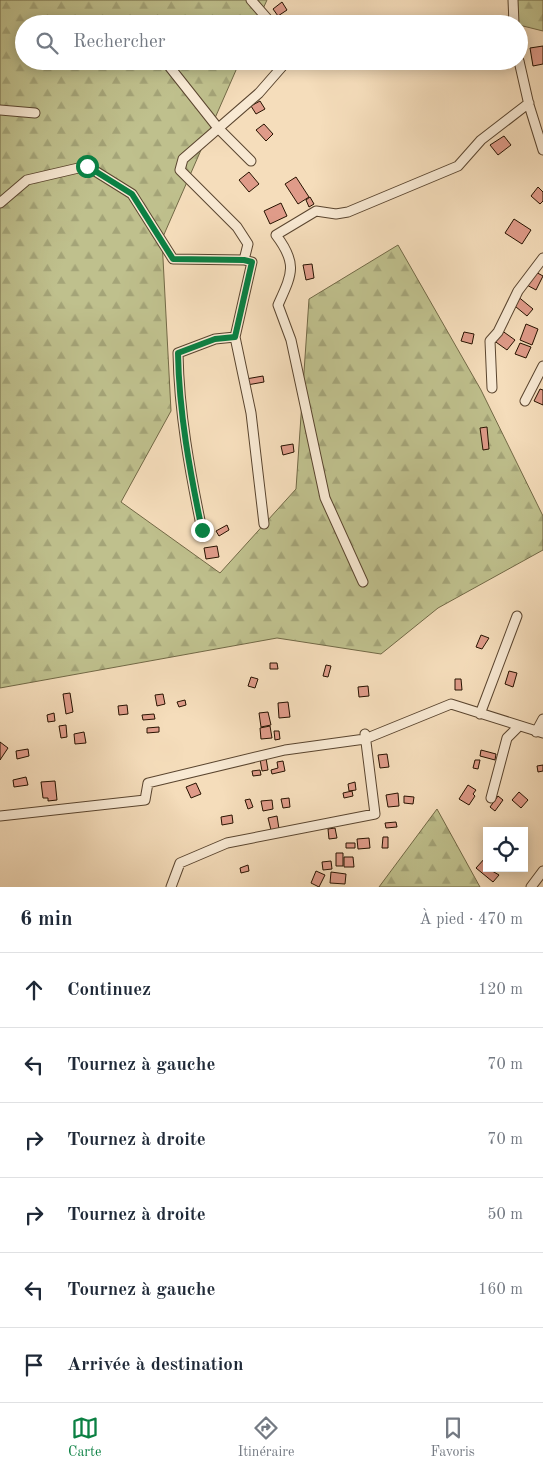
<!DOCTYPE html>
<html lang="fr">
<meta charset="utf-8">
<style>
:root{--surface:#fff;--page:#f2f2f3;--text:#1f2937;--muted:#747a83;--line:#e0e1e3;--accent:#0b8043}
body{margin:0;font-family:"Old Standard TT",serif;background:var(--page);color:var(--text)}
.controls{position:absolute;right:15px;bottom:15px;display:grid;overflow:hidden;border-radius:0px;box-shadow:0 2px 12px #0003}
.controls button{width:45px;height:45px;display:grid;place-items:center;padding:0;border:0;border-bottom:1px solid var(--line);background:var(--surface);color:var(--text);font:25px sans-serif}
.stop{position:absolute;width:15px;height:15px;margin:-11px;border:4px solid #0b8043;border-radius:50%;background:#fff}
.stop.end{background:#0b8043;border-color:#fff;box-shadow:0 1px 5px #0008}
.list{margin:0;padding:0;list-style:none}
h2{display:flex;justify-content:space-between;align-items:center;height:65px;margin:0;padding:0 20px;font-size:21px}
h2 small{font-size:16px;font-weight:400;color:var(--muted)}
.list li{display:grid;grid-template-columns:32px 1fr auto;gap:15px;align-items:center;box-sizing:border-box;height:75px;padding:0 20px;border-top:1px solid var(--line)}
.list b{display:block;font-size:19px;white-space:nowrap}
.list em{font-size:16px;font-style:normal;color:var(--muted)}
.icon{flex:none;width:28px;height:28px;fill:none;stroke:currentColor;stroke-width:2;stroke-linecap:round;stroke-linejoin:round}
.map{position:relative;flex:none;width:543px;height:887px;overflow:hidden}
.search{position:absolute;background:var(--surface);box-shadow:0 2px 12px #0003;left:15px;right:15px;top:15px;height:55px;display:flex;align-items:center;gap:12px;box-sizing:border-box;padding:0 18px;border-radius:28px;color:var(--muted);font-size:19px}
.sheet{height:515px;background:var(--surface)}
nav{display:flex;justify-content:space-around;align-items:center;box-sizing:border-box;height:70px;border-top:1px solid var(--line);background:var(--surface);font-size:14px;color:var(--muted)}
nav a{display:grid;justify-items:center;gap:2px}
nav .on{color:var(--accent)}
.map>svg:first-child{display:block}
.forest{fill:url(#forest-firs);stroke:#726946}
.building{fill:#df9b89;stroke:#261200}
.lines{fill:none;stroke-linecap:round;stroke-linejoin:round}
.minor-casing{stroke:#5a452f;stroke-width:11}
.minor{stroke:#f8e9d3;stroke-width:9}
.route{stroke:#0b8043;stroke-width:6}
</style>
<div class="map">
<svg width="543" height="887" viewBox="0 0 543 887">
<defs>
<pattern id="forest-firs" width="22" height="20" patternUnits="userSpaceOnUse" patternTransform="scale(1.25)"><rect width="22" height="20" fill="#bfc08d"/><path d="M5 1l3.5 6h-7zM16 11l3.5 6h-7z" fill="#a4a478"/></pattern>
</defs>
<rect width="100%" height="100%" fill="#f5ddbb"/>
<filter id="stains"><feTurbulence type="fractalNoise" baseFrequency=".004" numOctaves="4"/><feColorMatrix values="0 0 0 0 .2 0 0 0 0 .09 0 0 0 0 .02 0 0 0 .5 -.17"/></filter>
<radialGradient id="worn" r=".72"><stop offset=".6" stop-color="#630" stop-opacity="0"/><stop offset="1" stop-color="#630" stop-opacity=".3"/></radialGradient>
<path class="forest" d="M0,0H267L256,24H24V61H240L162,239L171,411L121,502L220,573L296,489L309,299L398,245L481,390L543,516V550L438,608L381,654L277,638L0,688Z
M516,0H543V31L515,24Z
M437,809L480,887H379Z"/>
<path class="building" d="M282,2L287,10L278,16L273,9Z
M543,46V64L533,66L530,48Z
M260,101L265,109L256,114L251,106Z
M264,124L273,134L266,141L256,130Z
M504,136L511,145L498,155L490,145Z
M249,172L259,184L249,192L239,180Z
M296,177L309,197L298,204L285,184Z
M538,187L543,192V201L540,204L531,196Z
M310,197L314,204L309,207L306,200Z
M281,203L287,216L270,224L264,211Z
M514,219L531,230L522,244L505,233Z
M312,264L314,278L306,280L303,265Z
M532,270L543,276L536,290L525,284Z
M516,295L533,309L527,316L510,302Z
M526,324L538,329L532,345L520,340Z
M501,330L515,340L507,350L493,340Z
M464,332L474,334L472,344L461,341Z
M520,343L531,347L526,358L515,354Z
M263,376L264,382L247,385L246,379Z
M540,389L543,390V405L534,401Z
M487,427L489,449L483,450L480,428Z
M293,444L294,452L283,455L281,446Z
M227,525L229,530L219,536L216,531Z
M217,546L219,557L206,559L204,548Z
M481,635L489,638L482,649L476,647Z
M270,663H277L278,669H270Z
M326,665L331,666L328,677L323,676Z
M509,671L517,673L513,687L505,684Z
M251,677L258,679L255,688L248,686Z
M455,679H461L462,690H455Z
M368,686L369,696L359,697L358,687Z
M70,693L73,712L66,714L63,694Z
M163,694L165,704L157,706L155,695Z
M185,700L186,705L179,707L177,702Z
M288,702L290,717L279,718L278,703Z
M127,705L128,714L119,715L118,706Z
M268,712L271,725L261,727L259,713Z
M54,713L55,721L48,722L47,715Z
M154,714L155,719L143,720L142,715Z
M66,725L67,737L61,738L59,726Z
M270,726L272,738L261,739L260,728Z
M159,727V732L147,733V728Z
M274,731H279L280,739L275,740Z
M84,732L86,743L75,744L74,734Z
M0,742L8,748L0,760Z
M28,749L29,756L17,759L16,751Z
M481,750L496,754L495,760L480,756Z
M387,754L389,767L380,768L378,755Z
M266,758L268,770L262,771L260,759Z
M475,760H480L478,769L473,768Z
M283,761L285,771L272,774L271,770L278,768L277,762Z
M543,765V771L538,772L537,766Z
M260,770L261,775L253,776L252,771Z
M26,777L28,785L14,787L13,780Z
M55,781L57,800L48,801V798H43L41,782Z
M355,782L356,790L349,791L348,784Z
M196,783L201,794L191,798L186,787Z
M468,785L476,790L473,794L475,796L469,805L459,799Z
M352,791L353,796L344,798L343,793Z
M519,792L528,800L521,808L512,800Z
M398,793L399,806L388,807L386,795Z
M404,796L414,797L413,804L404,803Z
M498,796L503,800L495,811L490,807Z
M289,798L290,807L283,808L281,799Z
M250,799L253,807L248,809L245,800Z
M272,800L273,809L263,811L261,801Z
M232,815L233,823L222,825L221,817Z
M277,816L279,829L271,830L268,818Z
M396,822L397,827L386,828L385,823Z
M335,828L337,838L329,839L328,829Z
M383,837H388V848H382Z
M369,838L370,848L358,849L357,839Z
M346,843H355V848H346Z
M336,853H343V866H336Z
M344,857H353L354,867H344Z
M486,857L487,868L499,875L493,882L476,868Z
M331,861L332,869L323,870L322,862Z
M248,865L249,871L241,873L240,868Z
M316,871L325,875L319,887L311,883Z
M331,872L346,874L345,884L330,883Z"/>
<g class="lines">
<defs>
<path id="minor" d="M251,0L272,24
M513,0L514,24
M165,61L218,128L251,161
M519,61L529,105L543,150
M0,110L35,113
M0,203L27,180L87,166L132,194L173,259L244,260L252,262L235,337L251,413L264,524
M244,260L248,244L237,227L180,170L183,159L259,93L287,61
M492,388L490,341L498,332L518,291L543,258
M525,401L543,366
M202,530C190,472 179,413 178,353L215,339L235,337
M363,582L325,498L291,340L278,305C292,274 298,264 276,235L316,211L336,214L348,212L458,166L481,140L529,103
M480,714L517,616
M536,732L543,719
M491,798L507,738L519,726
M0,816L145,800L148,783L285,750L365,739L451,704L543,733
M171,887L180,863L227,843L375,814L365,734
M531,887L543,871"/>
</defs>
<use href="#minor" class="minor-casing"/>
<use href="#minor" class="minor"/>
</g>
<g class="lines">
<path class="route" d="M87,166L132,194L173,259L244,260L252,262L235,337L215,339L178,353C179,413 190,472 202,530"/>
</g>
<rect width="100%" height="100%" filter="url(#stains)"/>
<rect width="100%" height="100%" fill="url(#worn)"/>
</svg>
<div class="controls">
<button><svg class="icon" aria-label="locate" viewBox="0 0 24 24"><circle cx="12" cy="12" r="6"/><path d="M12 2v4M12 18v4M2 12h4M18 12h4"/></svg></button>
</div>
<div class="stop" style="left:87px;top:166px"></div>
<div class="stop end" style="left:202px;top:530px"></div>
<div class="search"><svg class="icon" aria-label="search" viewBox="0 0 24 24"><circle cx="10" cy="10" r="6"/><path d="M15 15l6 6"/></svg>Rechercher</div>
</div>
<section class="sheet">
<h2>6 min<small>À pied · 470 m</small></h2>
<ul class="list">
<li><svg class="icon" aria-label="ahead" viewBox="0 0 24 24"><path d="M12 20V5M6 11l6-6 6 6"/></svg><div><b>Continuez</b></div><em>120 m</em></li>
<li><svg class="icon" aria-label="left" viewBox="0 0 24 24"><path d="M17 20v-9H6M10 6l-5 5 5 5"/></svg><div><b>Tournez à gauche</b></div><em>70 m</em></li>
<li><svg class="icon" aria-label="right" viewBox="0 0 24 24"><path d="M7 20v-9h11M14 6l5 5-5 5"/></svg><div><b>Tournez à droite</b></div><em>70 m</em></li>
<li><svg class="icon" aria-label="right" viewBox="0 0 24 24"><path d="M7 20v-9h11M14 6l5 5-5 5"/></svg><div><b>Tournez à droite</b></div><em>50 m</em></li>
<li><svg class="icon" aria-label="left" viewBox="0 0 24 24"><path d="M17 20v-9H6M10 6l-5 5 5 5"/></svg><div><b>Tournez à gauche</b></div><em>160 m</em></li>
<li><svg class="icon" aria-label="arrive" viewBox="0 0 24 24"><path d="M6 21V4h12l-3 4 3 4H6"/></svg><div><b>Arrivée à destination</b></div></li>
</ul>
</section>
<nav>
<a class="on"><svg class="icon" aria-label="map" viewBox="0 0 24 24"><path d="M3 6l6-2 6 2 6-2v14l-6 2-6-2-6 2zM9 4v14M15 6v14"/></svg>Carte</a>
<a><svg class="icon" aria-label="directions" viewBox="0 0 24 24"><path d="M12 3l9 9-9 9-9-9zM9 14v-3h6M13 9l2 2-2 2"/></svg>Itinéraire</a>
<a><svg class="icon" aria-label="saved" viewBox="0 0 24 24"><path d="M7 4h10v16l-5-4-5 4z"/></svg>Favoris</a>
</nav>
